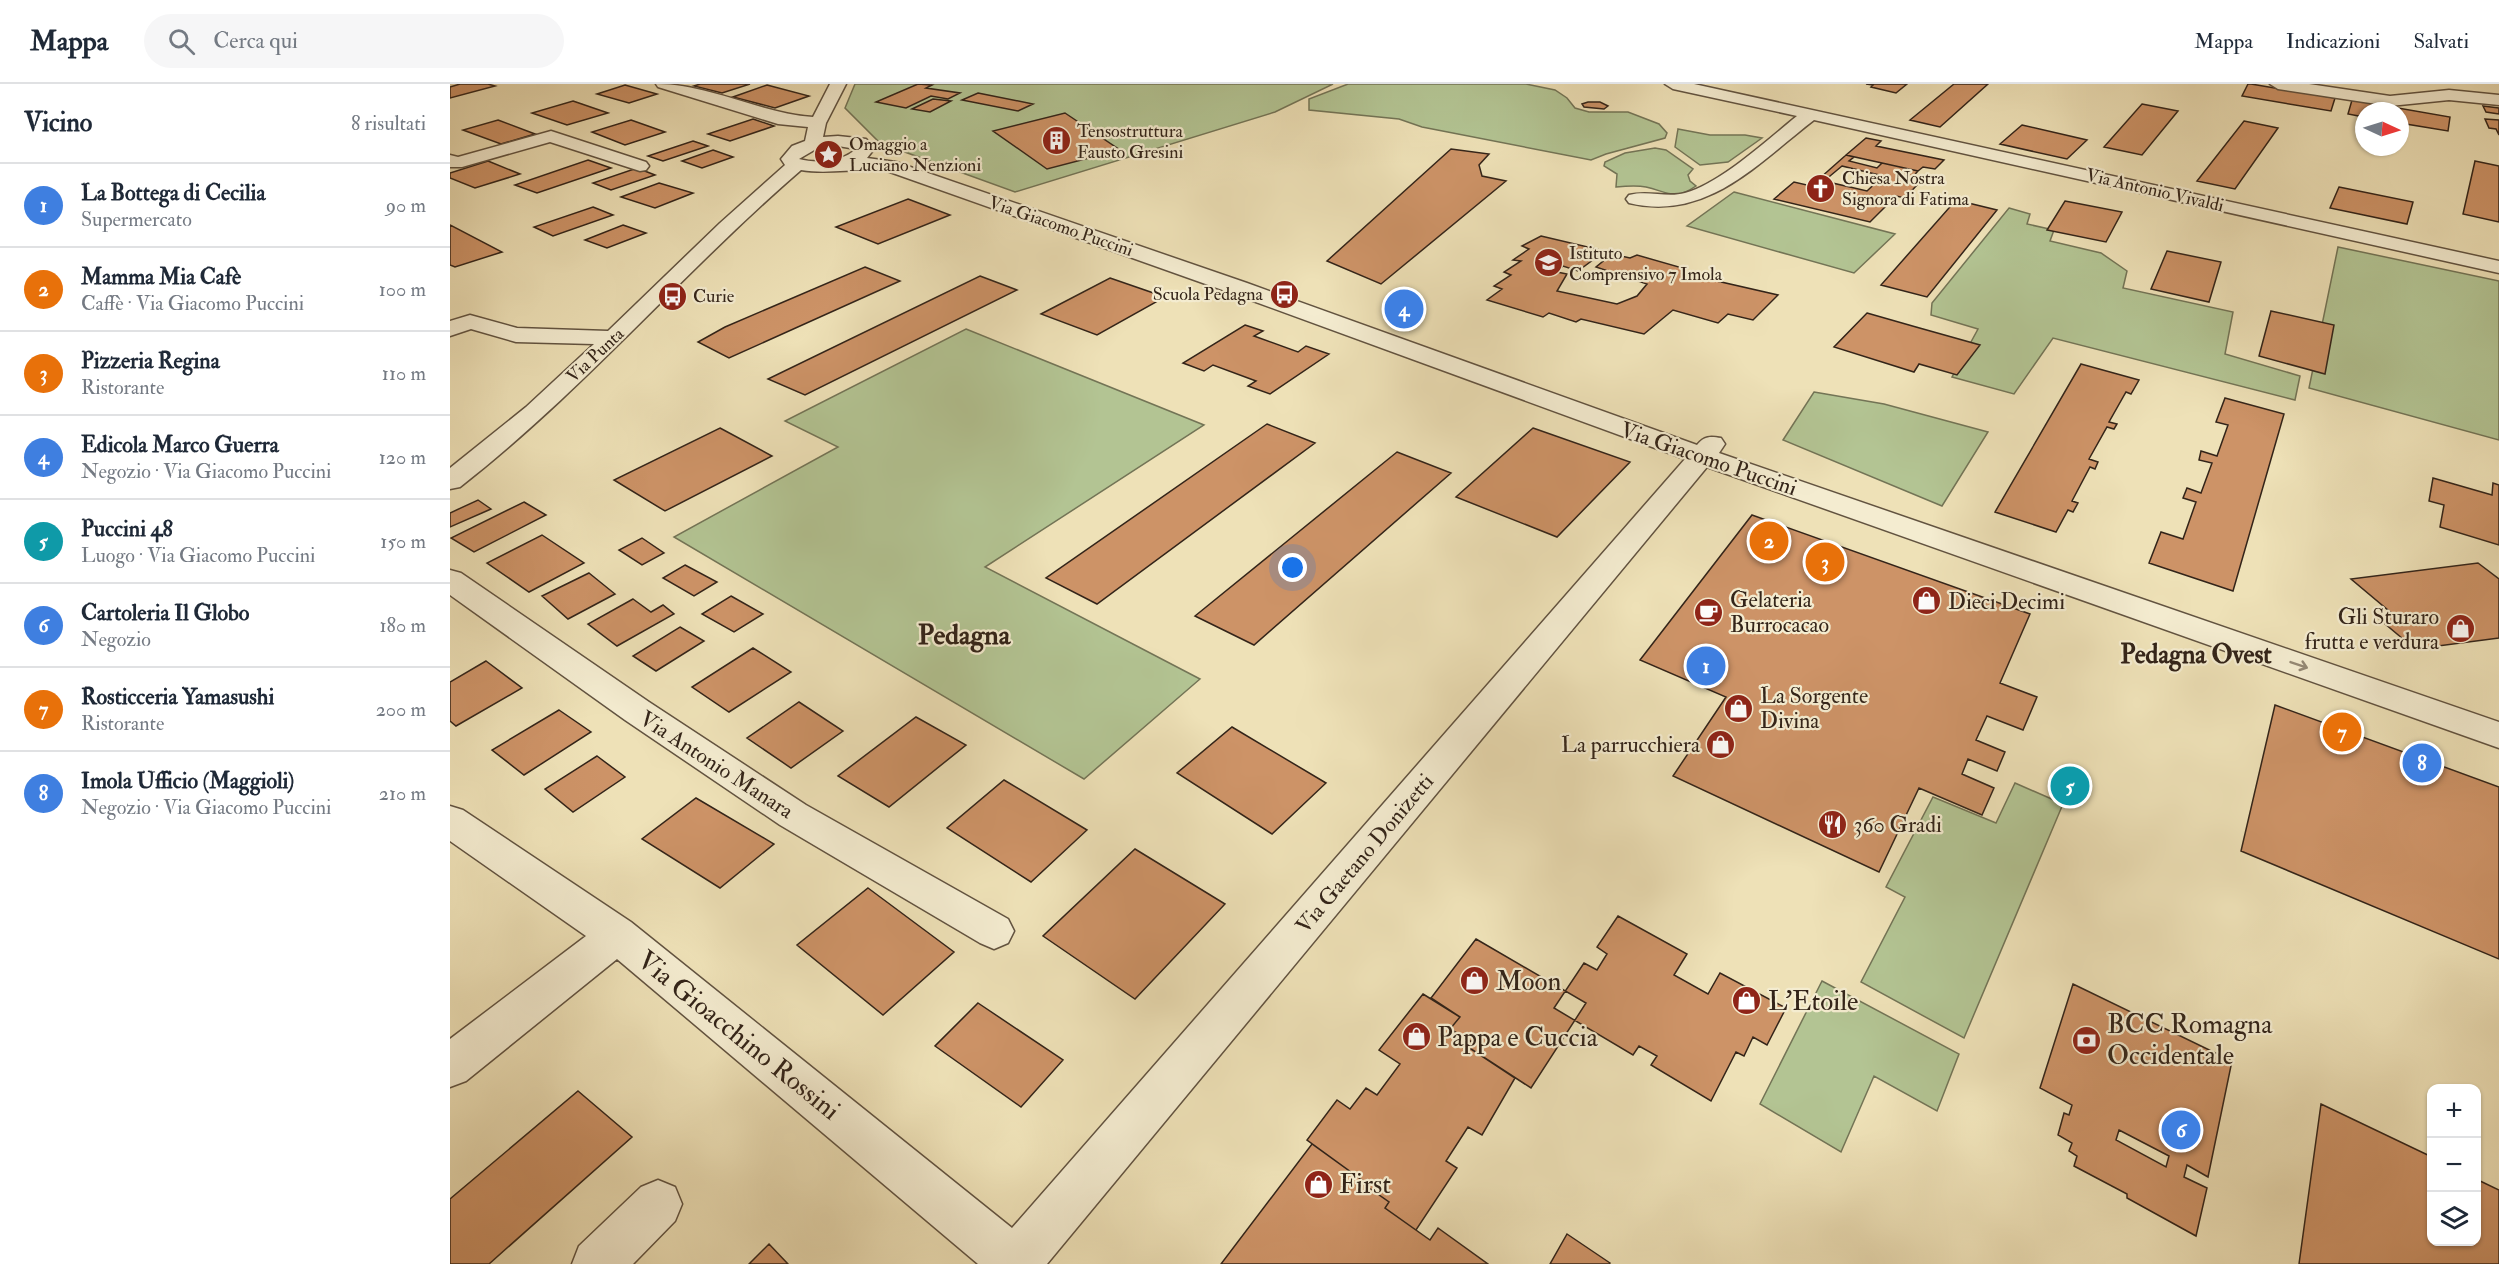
<!DOCTYPE html>
<html lang="it">
<meta charset="utf-8">
<style>
:root{--surface:#fff;--page:#f6f6f7;--text:#1f2937;--muted:#747a83;--line:#e0e1e3;--accent:#0b8043}
body{margin:0;font-family:"IM FELL Double Pica",serif;background:var(--page);color:var(--text)}
.controls{position:absolute;right:18px;bottom:18px;display:grid;overflow:hidden;border-radius:12px;box-shadow:0 2px 4px #0004}
.controls button{width:54px;height:54px;display:grid;place-items:center;padding:0;border:0;border-bottom:2px solid var(--line);background:var(--surface);color:var(--text);font:30px sans-serif}
.compass{position:absolute;left:1905px;top:18px;width:54px;height:54px;border-radius:50%;background:var(--surface);box-shadow:0 2px 4px #0004;rotate:94deg}
.you{position:absolute;left:843px;top:484px;width:21px;height:21px;margin:-15px;border:4px solid #fff;border-radius:50%;background:#1a73e8;box-shadow:0 0 0 9px #1a73e833}
.badge{display:grid;place-items:center;width:39px;height:39px;border-radius:50%;background:var(--accent);color:#fff;font-size:20px;font-weight:700}
.pin{position:absolute;translate:-50% -50%;border:3px solid #fff;box-shadow:0 2px 6px #0006}
.list{margin:0;padding:0;list-style:none}
h2{display:flex;justify-content:space-between;align-items:center;height:78px;margin:0;padding:0 24px;font-size:26px}
h2 small{font-size:20px;font-weight:400;color:var(--muted)}
.list li{display:grid;grid-template-columns:39px 1fr auto;gap:18px;align-items:center;box-sizing:border-box;height:84px;padding:0 24px;border-top:2px solid var(--line)}
.list b{display:block;font-size:22px;white-space:nowrap}
.list p{margin:0;font-size:20px;white-space:nowrap;color:var(--muted)}
.list em{font-size:20px;font-style:normal;color:var(--muted)}
.icon{flex:none;width:33px;height:33px;fill:none;stroke:currentColor;stroke-width:2;stroke-linecap:round;stroke-linejoin:round}
.map{position:relative;flex:none;width:2049px;height:1180px;overflow:hidden}
header{display:flex;align-items:center;gap:36px;box-sizing:border-box;height:84px;padding:0 30px;background:var(--surface);border-bottom:2px solid var(--line)}
header strong{font-size:28px}
nav{display:flex;gap:33px;margin-inline-start:auto;font-size:21px}
.search{width:420px;height:54px;background:var(--page);display:flex;align-items:center;gap:15px;box-sizing:border-box;padding:0 21px;border-radius:33px;color:var(--muted);font-size:22px}
main{display:flex}
aside{flex:1;background:var(--surface)}
.map>svg:first-child{display:block}
.green{fill:#b3c493;stroke:#737456;stroke-width:1.5}
.building{fill:#cd9367;stroke:#332419;stroke-width:1.5;fill-rule:evenodd}
.lines{fill:none;stroke-linecap:round;stroke-linejoin:round}
.minor-casing{stroke:#625340;stroke-width:3}
.minor{fill:#f4ecd0;fill-rule:evenodd}
.oneway{stroke:#948874}
.labels{text-anchor:middle;stroke-width:4.5;stroke-linejoin:round;paint-order:stroke}
.far-poi-label{font-size:18px;fill:#332419;stroke:#f4ecd0;text-anchor:start}
.far-street-label{font-size:18px;fill:#332419;stroke:#f4ecd0}
.street-label{font-size:22px;fill:#332419;stroke:#f4ecd0}
.poi-label{font-size:22px;fill:#332419;stroke:#f4ecd0;text-anchor:start}
.quarter-label{font-size:26px;font-weight:bold;fill:#332419;stroke:#f4ecd0}
.near-poi-label{font-size:27px;fill:#332419;stroke:#f4ecd0;text-anchor:start}
.near-street-label{font-size:27px;fill:#332419;stroke:#f4ecd0}
.district-label{font-size:28px;font-weight:bold;fill:#332419;stroke:#f4ecd0}
</style>
<header>
<strong>Mappa</strong>
<div class="search"><svg class="icon" aria-label="search" viewBox="0 0 24 24"><circle cx="10" cy="10" r="6"/><path d="M15 15l6 6"/></svg>Cerca qui</div>
<nav><a>Mappa</a><a>Indicazioni</a><a>Salvati</a></nav>
</header>
<main>
<aside>
<h2>Vicino<small>8 risultati</small></h2>
<ul class="list">
<li><span class="badge" style="background:#3f7fe0">1</span><div><b>La Bottega di Cecilia</b><p>Supermercato</p></div><em>90 m</em></li>
<li><span class="badge" style="background:#e8710a">2</span><div><b>Mamma Mia Cafè</b><p>Caffè · Via Giacomo Puccini</p></div><em>100 m</em></li>
<li><span class="badge" style="background:#e8710a">3</span><div><b>Pizzeria Regina</b><p>Ristorante</p></div><em>110 m</em></li>
<li><span class="badge" style="background:#3f7fe0">4</span><div><b>Edicola Marco Guerra</b><p>Negozio · Via Giacomo Puccini</p></div><em>120 m</em></li>
<li><span class="badge" style="background:#0f9aa8">5</span><div><b>Puccini 48</b><p>Luogo · Via Giacomo Puccini</p></div><em>150 m</em></li>
<li><span class="badge" style="background:#3f7fe0">6</span><div><b>Cartoleria Il Globo</b><p>Negozio</p></div><em>180 m</em></li>
<li><span class="badge" style="background:#e8710a">7</span><div><b>Rosticceria Yamasushi</b><p>Ristorante</p></div><em>200 m</em></li>
<li><span class="badge" style="background:#3f7fe0">8</span><div><b>Imola Ufficio (Maggioli)</b><p>Negozio · Via Giacomo Puccini</p></div><em>210 m</em></li>
</ul>
</aside>
<div class="map">
<svg width="2049" height="1180" viewBox="0 0 2049 1180">
<rect width="100%" height="100%" fill="#eee1b7"/>
<filter id="stains"><feTurbulence type="fractalNoise" baseFrequency=".00333" numOctaves="4"/><feColorMatrix values="0 0 0 0 .2 0 0 0 0 .09 0 0 0 0 .02 0 0 0 .5 -.17"/></filter>
<radialGradient id="worn" r=".72"><stop offset=".6" stop-color="#630" stop-opacity="0"/><stop offset="1" stop-color="#630" stop-opacity=".3"/></radialGradient>
<path class="green" d="M405,0H883L825,28L565,108L430,59L395,24Z
M898,0H1076L1105,6L1117,14L1125,24L1139,28H1178L1209,40L1217,49L1215,54L1156,70L1141,76L972,43L949,35L859,26V15Z
M1228,45L1260,51H1295L1312,54L1278,78L1250,81L1225,63Z
M1205,64L1216,66L1243,85L1238,91L1240,97L1246,102C1224,117 1218,108 1196,103C1186,101 1176,102 1166,103L1167,90L1154,82L1155,78L1175,69Z
M1284,108L1445,150L1404,189L1237,142Z
M1559,124L1580,130L1577,140L1604,146L1600,157L1651,169L1677,187L1673,204L1783,228L1775,270L1850,292L1845,316L1603,254L1564,310L1502,293L1528,245L1481,231L1482,219Z
M1888,163L2049,197V356L1859,304Z
M516,245L754,341L535,483L750,595L634,695L224,453L388,363L335,337Z
M1364,308L1434,320L1538,348L1492,422L1333,356Z
M1565,699L1613,720L1514,954L1411,898L1455,813L1436,803L1483,713L1546,739Z
M1372,897L1509,970L1487,1027L1424,992L1391,1068L1310,1020Z"/>
<path class="building" d="M10,0H38L45,2L0,14V3Z
M250,0H300L272,9L244,2Z
M468,0L482,1L476,4L510,9L498,15L481,12L456,24L426,18Z
M1416,0H1457L1446,9L1421,3L1423,1Z
M1504,0H1538L1490,43L1460,36Z
M1798,0H1801L1885,14L1881,27L1792,12Z
M175,1L207,10L179,19L147,10Z
M317,1L359,12L325,24L283,13Z
M528,9L583,20L568,27L512,16Z
M483,15L501,17L480,28L462,25Z
M1902,16L2000,33L1998,47L1950,39V27H1914V33L1898,30Z
M123,17L158,29L117,41L82,29Z
M1138,18H1150L1158,22L1154,25L1134,23L1132,20Z
M1692,20L1728,27L1692,71L1654,63Z
M2033,22L2049,24V30L2036,28Z
M615,29L670,66L597,85L543,47Z
M303,35L324,42L280,57L258,50Z
M2035,35L2049,36V51L2046,45L2039,44Z
M48,36L85,50L51,60L13,46Z
M181,36L215,48L175,61L142,48Z
M1794,37L1828,44L1785,105L1747,97Z
M1572,41L1637,56L1617,75L1550,60Z
M1416,54L1431,57L1426,62L1494,76L1485,85L1473,83L1468,87L1396,71Z
M243,57L258,62L213,77L198,72Z
M1001,65L1039,70L1029,81L1032,92L1056,97L931,200L877,177Z
M263,66L283,73L252,84L232,77Z
M1396,71L1404,73L1399,77L1427,84L1432,79L1468,87L1457,99L1467,101L1455,114L1446,112L1420,138L1324,115L1344,98L1361,102ZM1392,82L1433,92L1417,107L1374,97Z
M138,76L161,84L87,109L65,101Z
M38,77L70,90L25,104L0,94V89Z
M2025,77L2049,82V138L2013,130Z
M187,84L205,91L161,106L143,99Z
M209,99L243,109L205,124L171,113Z
M1889,103L1963,118L1957,140L1880,124Z
M458,115L500,131L428,160L386,143Z
M1506,116L1547,126L1477,213L1431,201Z
M1615,117L1672,128L1656,158L1597,146Z
M143,123L163,131L103,152L84,143Z
M0,141L52,168L5,183L0,181Z
M173,141L196,149L157,164L135,156Z
M1091,152L1155,167L1128,187L1113,182L1107,188L1117,190L1107,207L1167,220L1187,212L1197,200L1146,183L1162,170L1180,174L1187,171L1236,185L1232,189L1328,211L1303,236L1278,230L1268,239L1223,226L1194,250L1131,235L1126,238L1099,229L1093,233L1037,216L1052,205L1044,202L1061,191L1054,188L1071,177L1063,176L1079,165L1072,162Z
M1717,167L1771,178L1759,218L1701,205Z
M415,183L450,197L279,274L248,258L275,243Z
M530,192L567,206L355,311L318,295Z
M660,194L715,213L647,251L591,230Z
M950,218L969,224L959,232L938,226Z
M1821,227L1884,241L1875,290L1809,272Z
M1417,229L1466,243L1530,261L1507,291L1469,280L1464,288L1384,263Z
M795,241L813,247L804,252L848,268L856,262L879,270L820,310L798,302L806,297L763,281L754,287L733,279Z
M1631,280L1689,296L1681,310L1676,308L1659,338L1667,340L1664,345L1657,343L1639,375L1648,378L1645,385L1640,383L1622,417L1628,419L1623,428L1618,426L1606,448L1545,428Z
M1775,314L1834,330L1783,507L1699,479L1711,448L1733,455L1746,418L1733,414L1737,404L1751,409L1762,379L1749,376L1751,367L1767,372L1778,341L1766,338Z
M817,340L865,359L647,520L596,494Z
M270,344L322,372L215,427L164,396Z
M1083,344L1180,378L1107,453L1006,413Z
M947,368L1001,389L804,561L745,532Z
M1983,394L2042,411L2043,399L2049,401V461L1990,443L1994,421L1979,417Z
M28,416L41,425L0,443V429Z
M74,418L96,431L24,468L1,454Z
M1302,431L1580,530L1550,599L1587,613L1573,646L1537,632L1526,656L1555,668L1547,687L1518,675L1512,690L1544,704L1532,731L1469,704L1429,788L1223,692L1276,613L1190,576Z
M92,451L134,479L79,508L37,479Z
M192,454L214,469L192,481L169,466Z
M2028,479L2049,495V554L1965,565L1928,534L1945,532L1901,495Z
M235,481L267,498L244,512L213,494Z
M139,489L165,510L118,535L92,512Z
M281,512L313,530L284,548L252,530Z
M183,515L201,528L213,521L224,530L167,562L138,540Z
M230,543L254,557L206,587L183,572Z
M303,564L341,588L279,628L242,603Z
M36,577L72,604L6,642L0,637V598Z
M349,618L393,647L341,684L297,654Z
M1825,621L2049,703V875L1791,767Z
M109,626L141,648L74,691L42,666Z
M466,633L516,661L439,723L388,692Z
M782,643L876,699L822,750L727,689Z
M147,672L175,693L123,728L95,705Z
M1609,687L1638,699L1632,717L1602,704Z
M554,696L637,746L581,798L497,744Z
M246,714L324,760L270,804L192,755Z
M685,765L775,820L685,915L593,852Z
M418,804L504,868L433,931L347,861Z
M1168,832L1237,870L1224,891L1258,910L1270,889L1336,924L1317,961L1303,953L1294,972L1286,968L1261,1017L1201,981L1207,972L1189,962L1183,971L1104,924L1134,879L1147,886L1157,870L1147,863Z
M1026,855L1136,919L1081,1004L1018,963L1022,958L1000,945L1010,933L981,914Z
M1623,900L1782,977L1758,1093L1737,1081L1734,1093L1757,1104L1746,1152L1677,1114V1110L1624,1082L1627,1072L1619,1067L1622,1059L1608,1051L1614,1029L1619,1031L1622,1021L1590,1004ZM1669,1046L1719,1072L1716,1083L1666,1056Z
M973,910L1010,933L1000,945L1022,958L1018,963L1065,994L1032,1051L1018,1043L996,1077L1007,1084L966,1146L935,1124L939,1118L915,1101L916,1099L857,1056L887,1016L900,1025L916,1004L927,1011L950,980L929,966Z
M528,919L613,976L571,1023L485,962Z
M128,1007L182,1053L39,1180H0V1115Z
M1871,1020L1982,1073V1158H2026V1095L2049,1106V1180H1849Z
M862,1060L916,1099L915,1101L939,1118L935,1124L980,1156L988,1144L1038,1180H771Z
M1117,1150L1160,1179L1159,1180H1100Z
M319,1160L338,1180H299Z"/>
<g class="lines">
<defs>
<path id="minor" d="M206,0C260,0 309,29 363,33L380,0H396L376,39L373,53L388,52L416,55L424,65L417,74L446,78L797,199L1247,361C1254,352 1260,352 1271,354L1275,360L1269,369L2049,638V664L1257,383L597,1180H528L167,875L16,997L0,1003V955L136,852L0,757V722L13,726L181,838L562,1144L1235,375L781,209L437,87C408,83 380,91 351,86C233,188 133,307 10,403L0,405V384L76,323L144,260L66,258L21,245L0,252V237L20,231L67,244L158,247L270,139L335,81L331,75L342,62L355,57L358,43L328,40L208,3ZM388,62L406,65C392,78 367,80 349,75L366,65Z
M1215,0H1244L2049,177V189L1364,36C1308,79 1257,138 1179,119L1176,115L1179,111C1198,106 1217,114 1235,109C1271,99 1317,56 1347,32L1223,5Z
M1820,0H1859L1940,12L1999,6L2049,11V21L1999,16L1940,22L1828,5Z
M101,47L196,78L199,82L196,86L190,87L100,58L12,83H0V71L8,73Z
M0,486L11,489L199,618L356,721L558,835L564,847L558,859L544,865L530,859L330,741L175,636L0,511Z
M208,1096L225,1103L232,1120L225,1137L183,1180H122L129,1162L191,1103Z"/>
</defs>
<use href="#minor" class="minor-casing"/>
<use href="#minor" class="minor"/>
</g>
<defs><path id="oneway-shaft" d="M-6 0H5M1.5-3L5.5 0L1.5 3" fill="none" stroke-width="1.6" stroke-linecap="round" stroke-linejoin="round" transform="scale(1.5)"/></defs>
<use class="oneway" href="#oneway-shaft" transform="translate(1849 581) rotate(19)"/>
<defs>
<symbol id="building-disc" viewBox="-11 -11 22 22"><circle r="9.5" fill="#8f2418" stroke="#f4ecd0"/><path d="M-4-6H4V6H1V3H-1V6H-4ZM-2.5-4.3h1.7v1.8h-1.7ZM.8-4.3h1.7v1.8H.8ZM-2.5-1h1.7V.8h-1.7ZM.8-1h1.7V.8H.8Z" fill="#fff"/></symbol>
<symbol id="sight-disc" viewBox="-11 -11 22 22"><circle r="9.5" fill="#8f2418" stroke="#f4ecd0"/><path d="M0-6L1.8-2.2L6-1.7L2.9 1.2L3.7 5.4L0 3.3L-3.7 5.4L-2.9 1.2L-6-1.7L-1.8-2.2Z" fill="#fff"/></symbol>
<symbol id="church-disc" viewBox="-11 -11 22 22"><circle r="9.5" fill="#8f2418" stroke="#f4ecd0"/><path d="M-1.2-6h2.4v3.5h3.3v2.4h-3.3V6h-2.4V-.1h-3.3v-2.4h3.3Z" fill="#fff"/></symbol>
<symbol id="school-disc" viewBox="-11 -11 22 22"><circle r="9.5" fill="#8f2418" stroke="#f4ecd0"/><path d="M0-5L7-2L0 1L-7-2ZM-4 1L0 2.5L4 1V4Q0 6-4 4Z" fill="#fff"/></symbol>
<symbol id="bus-disc" viewBox="-11 -11 22 22"><circle r="9.5" fill="#8f2418" stroke="#f4ecd0"/><path d="M-5-6H5V4H4V6H2V4H-2V6H-4V4H-5ZM-3.5-4V0h7V-4ZM-3.5 1.2v1.5H-2V1.2ZM2 1.2v1.5H3.5V1.2Z" fill="#fff"/></symbol>
<symbol id="shop-disc" viewBox="-11 -11 22 22"><circle r="9.5" fill="#8f2418" stroke="#f4ecd0"/><path d="M-5-2.5h2.3a2.7 3.5 0 0 1 5.4 0H5L5.5 6h-11ZM-1.5-2.5h3a1.5 2.3 0 0 0-3 0Z" fill="#fff"/></symbol>
<symbol id="cafe-disc" viewBox="-11 -11 22 22"><circle r="9.5" fill="#8f2418" stroke="#f4ecd0"/><path d="M-5.5-4.5H6V0H3Q3 3.5 0 3.5H-2.5Q-5.5 3.5-5.5 0ZM3-3.2v2h1.7v-2ZM-6 4.5H4V6H-6Z" fill="#fff"/></symbol>
<symbol id="restaurant-disc" viewBox="-11 -11 22 22"><circle r="9.5" fill="#8f2418" stroke="#f4ecd0"/><path d="M-5-6h1v4h1v-4h1v4h1v-4h1v5L-1.5 .5V6h-2V.5L-5-1ZM5-6V6H3V1.5H1.5Q1.5-4 5-6Z" fill="#fff"/></symbol>
<symbol id="bank-disc" viewBox="-11 -11 22 22"><circle r="9.5" fill="#8f2418" stroke="#f4ecd0"/><path d="M-6-4H6V4H-6ZM0-2.3a2.3 2.3 0 1 0 0 4.6a2.3 2.3 0 1 0 0-4.6Z" fill="#fff"/></symbol>
</defs>
<g fill-rule="evenodd">
<use href="#building-disc" x="590" y="40" width="33" height="33"/>
<use href="#sight-disc" x="362" y="54" width="33" height="33"/>
<use href="#church-disc" x="1354" y="88" width="33" height="33"/>
<use href="#school-disc" x="1082" y="162" width="33" height="33"/>
<use href="#bus-disc" x="818" y="194" width="33" height="33"/>
<use href="#bus-disc" x="206" y="196" width="33" height="33"/>
<use href="#shop-disc" x="1460" y="500" width="33" height="33"/>
<use href="#cafe-disc" x="1242" y="512" width="33" height="33"/>
<use href="#shop-disc" x="1994" y="528" width="33" height="33"/>
<use href="#shop-disc" x="1272" y="608" width="33" height="33"/>
<use href="#shop-disc" x="1254" y="644" width="33" height="33"/>
<use href="#restaurant-disc" x="1366" y="724" width="33" height="33"/>
<use href="#shop-disc" x="1008" y="880" width="33" height="33"/>
<use href="#shop-disc" x="1280" y="900" width="33" height="33"/>
<use href="#shop-disc" x="950" y="936" width="33" height="33"/>
<use href="#bank-disc" x="1620" y="940" width="33" height="33"/>
<use href="#shop-disc" x="852" y="1084" width="33" height="33"/>
</g>
<g class="labels">
<g class="far-poi-label">
<text x="627" y="53">Tensostruttura<tspan x="627" dy="21">Fausto Gresini</tspan></text>
<text x="399" y="66">Omaggio a<tspan x="399" dy="21">Luciano Nenzioni</tspan></text>
<text x="1392" y="100">Chiesa Nostra<tspan x="1392" dy="21">Signora di Fatima</tspan></text>
<text x="1119" y="175">Istituto<tspan x="1119" dy="21">Comprensivo 7 Imola</tspan></text>
<text x="813" y="216" text-anchor="end">Scuola Pedagna</text>
<text x="243" y="218">Curie</text>
</g>
<g class="far-street-label">
<text transform="translate(1705 106) rotate(13)" y="6">Via Antonio Vivaldi</text>
<text transform="translate(611 142) rotate(19)" y="6">Via Giacomo Puccini</text>
<text transform="translate(145 271) rotate(-43)" y="6">Via Punta</text>
</g>
<g class="street-label">
<text transform="translate(1259 374) rotate(19)" y="8">Via Giacomo Puccini</text>
<text transform="translate(267 680) rotate(33)" y="8">Via Antonio Manara</text>
<text transform="translate(914 769) rotate(-50)" y="8">Via Gaetano Donizetti</text>
</g>
<g class="poi-label">
<text x="1280" y="523">Gelateria<tspan x="1280" dy="25">Burrocacao</tspan></text>
<text x="1498" y="525">Dieci Decimi</text>
<text x="1989" y="540" text-anchor="end">Gli Sturaro<tspan x="1989" dy="25">frutta e verdura</tspan></text>
<text x="1310" y="619">La Sorgente<tspan x="1310" dy="25">Divina</tspan></text>
<text x="1250" y="668" text-anchor="end">La parrucchiera</text>
<text x="1404" y="748">360 Gradi</text>
</g>
<g class="quarter-label">
<text x="1746" y="579">Pedagna Ovest</text>
</g>
<g class="near-poi-label">
<text x="1046" y="906">Moon</text>
<text x="1318" y="926">L'Etoile</text>
<text x="1657" y="949">BCC Romagna<tspan x="1657" dy="31">Occidentale</tspan></text>
<text x="987" y="962">Pappa e Cuccia</text>
<text x="889" y="1109">First</text>
</g>
<g class="near-street-label">
<text transform="translate(289 951) rotate(39)" y="9">Via Gioacchino Rossini</text>
</g>
<g class="district-label">
<text x="514" y="560">Pedagna</text>
</g>
</g>
<rect width="100%" height="100%" filter="url(#stains)"/>
<rect width="100%" height="100%" fill="url(#worn)"/>
</svg>
<div class="controls">
<button>+</button>
<button>−</button>
<button><svg class="icon" aria-label="layers" viewBox="0 0 24 24"><path d="M12 4l9 5-9 5-9-5zM3 14l9 5 9-5"/></svg></button>
</div>
<svg class="compass" viewBox="-18 -18 36 36"><path d="M0-13l5 13h-10z" fill="#e53935"/><path d="M0 13l5-13h-10z" fill="#747a83"/></svg>
<div class="you"></div>
<div class="pin badge" style="left:1256px;top:582px;background:#3f7fe0">1</div>
<div class="pin badge" style="left:1319px;top:457px;background:#e8710a">2</div>
<div class="pin badge" style="left:1375px;top:478px;background:#e8710a">3</div>
<div class="pin badge" style="left:954px;top:225px;background:#3f7fe0">4</div>
<div class="pin badge" style="left:1620px;top:702px;background:#0f9aa8">5</div>
<div class="pin badge" style="left:1731px;top:1046px;background:#3f7fe0">6</div>
<div class="pin badge" style="left:1892px;top:648px;background:#e8710a">7</div>
<div class="pin badge" style="left:1972px;top:679px;background:#3f7fe0">8</div>
</div>
</main>
